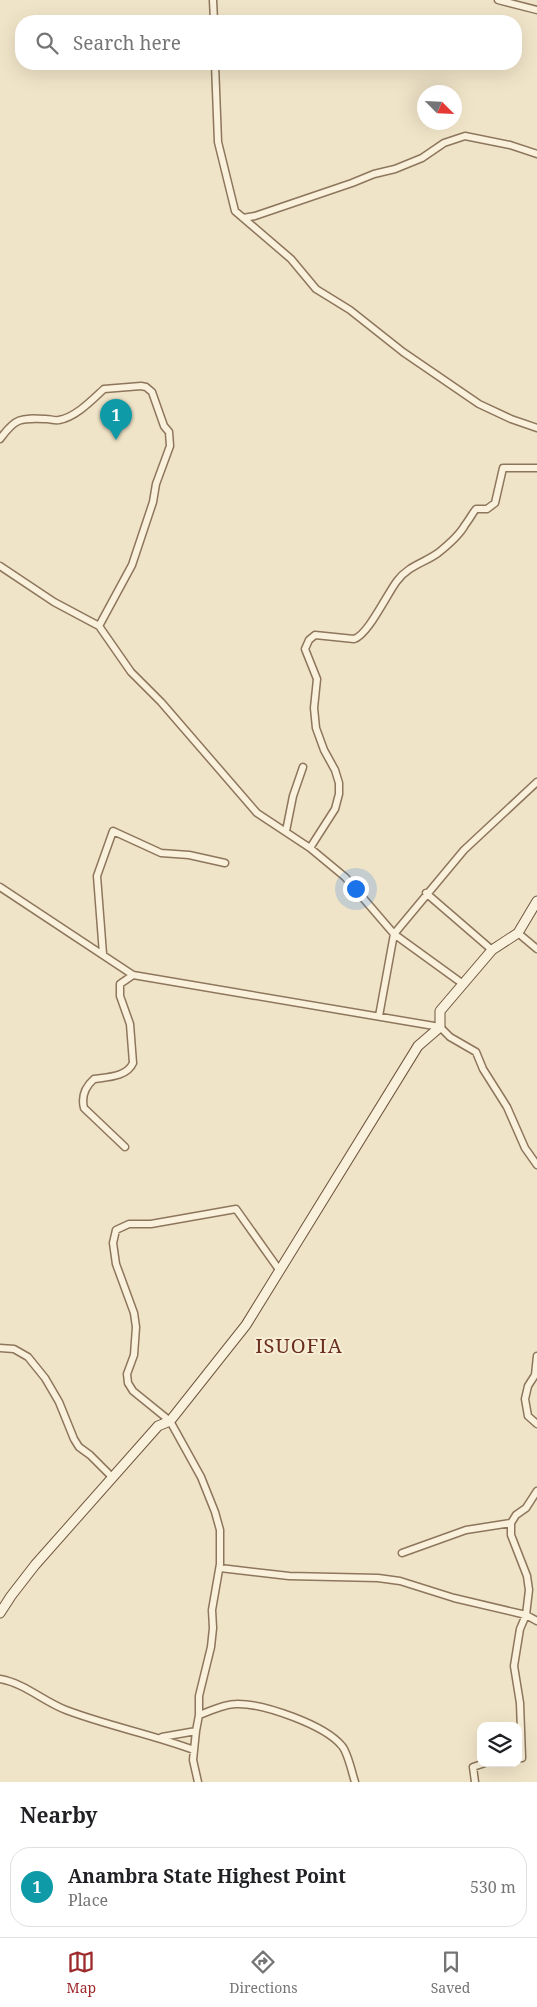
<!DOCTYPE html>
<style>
:root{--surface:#fff;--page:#f6f6f6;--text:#202124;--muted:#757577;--line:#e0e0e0;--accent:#9e2a2b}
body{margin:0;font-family:"Noto Serif",serif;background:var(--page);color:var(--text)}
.controls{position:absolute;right:15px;bottom:15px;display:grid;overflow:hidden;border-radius:10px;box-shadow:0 5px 20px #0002}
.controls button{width:45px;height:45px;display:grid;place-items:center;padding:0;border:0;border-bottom:1px solid var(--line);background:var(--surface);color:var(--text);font:25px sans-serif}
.compass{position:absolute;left:417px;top:85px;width:45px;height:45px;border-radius:50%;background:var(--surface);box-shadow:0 5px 20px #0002;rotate:114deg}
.you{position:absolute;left:355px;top:888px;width:18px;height:18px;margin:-12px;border:4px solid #fff;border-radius:50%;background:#1a73e8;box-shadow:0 0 0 8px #1a73e833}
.badge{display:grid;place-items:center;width:32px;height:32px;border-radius:50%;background:var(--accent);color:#fff;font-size:16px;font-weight:700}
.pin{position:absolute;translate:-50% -41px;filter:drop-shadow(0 1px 2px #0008)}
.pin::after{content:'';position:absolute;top:26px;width:18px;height:15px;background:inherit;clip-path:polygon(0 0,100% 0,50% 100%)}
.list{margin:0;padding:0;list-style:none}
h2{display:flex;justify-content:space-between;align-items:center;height:65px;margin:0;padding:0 20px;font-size:21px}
h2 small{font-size:16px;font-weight:400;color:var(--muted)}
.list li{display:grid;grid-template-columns:32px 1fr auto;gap:15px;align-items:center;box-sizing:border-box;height:80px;margin:0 10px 10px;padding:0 10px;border:1px solid var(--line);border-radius:20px}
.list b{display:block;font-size:19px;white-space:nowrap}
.list p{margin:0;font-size:16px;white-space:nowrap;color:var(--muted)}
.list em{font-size:16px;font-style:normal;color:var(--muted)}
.icon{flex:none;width:28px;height:28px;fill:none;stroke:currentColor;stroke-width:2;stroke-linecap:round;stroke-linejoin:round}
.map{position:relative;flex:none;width:537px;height:1782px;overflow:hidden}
.search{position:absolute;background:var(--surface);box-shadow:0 5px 20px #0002;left:15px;right:15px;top:15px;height:55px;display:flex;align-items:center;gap:12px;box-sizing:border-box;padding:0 18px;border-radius:20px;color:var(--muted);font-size:19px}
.sheet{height:155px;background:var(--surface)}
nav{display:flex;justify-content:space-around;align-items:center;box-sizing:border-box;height:70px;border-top:1px solid var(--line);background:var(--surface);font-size:14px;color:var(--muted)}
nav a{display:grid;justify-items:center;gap:2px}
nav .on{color:var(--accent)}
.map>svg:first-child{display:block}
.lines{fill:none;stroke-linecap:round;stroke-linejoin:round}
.minor-casing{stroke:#8d765c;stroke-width:9}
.secondary-casing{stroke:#6f573f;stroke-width:11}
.minor{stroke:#faf1dc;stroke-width:6}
.secondary{stroke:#faf1dc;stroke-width:9}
.labels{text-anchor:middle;stroke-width:4;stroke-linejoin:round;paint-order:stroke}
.quarter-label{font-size:20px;letter-spacing:1px;fill:#6b2e1e;stroke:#f7eed8}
</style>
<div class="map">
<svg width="537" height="1782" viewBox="0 0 537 1782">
<rect width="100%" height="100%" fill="#f0e4c8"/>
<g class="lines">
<defs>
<path id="minor" d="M213,0L214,21
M498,0L537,10
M215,64L218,142L235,211L291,259L316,289L350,310L403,352L479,404L511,419L537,428
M243,218L255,216L352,183L374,174L395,169L422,158L444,143L465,136L510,145L537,154
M0,439C16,417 21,418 47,419C50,419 55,421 59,420C76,417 92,400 104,389L141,386L146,387L152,392L164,426L169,432L170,446L156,484L153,502L132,565L99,626
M0,566L54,602L99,626L131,672L161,702L257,813L310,848L345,877L394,934L463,984
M286,831L293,796L303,767
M310,848L335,809L339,794V783L335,770L324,750L316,728L314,708L317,679L305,649L309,640L315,635L354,639C368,635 387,594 397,581C408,566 424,563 438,553C448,545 459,536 465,525C469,520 472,514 476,509H487L495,503L503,468H537
M0,887L133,975L440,1027L450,1037L476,1052L483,1069L507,1107L525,1148L537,1165
M426,893L492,950
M518,933L537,949
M103,954L97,876L113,831L161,853L189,855L225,863
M379,1016L394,934L464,850L537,782
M125,1147L84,1108C81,1096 85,1087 94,1079C107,1077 127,1077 133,1063L130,1024L120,996V984L133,975
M0,1348L14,1349L28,1357L45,1378L59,1402L74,1439L79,1447L90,1455L112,1477
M537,1356L535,1375L528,1386L525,1399L528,1416L537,1424
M402,1553L466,1530L511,1523
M220,1568L289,1576L378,1578L400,1581L454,1598L526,1615L537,1621
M0,1679C24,1683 43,1701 66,1710C108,1726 151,1734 194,1750
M199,1715C210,1711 225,1704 236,1704C263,1703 325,1725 342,1746C348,1753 352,1773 355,1782
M162,1737L196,1731
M518,1758H522L520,1703L514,1666L520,1629L526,1615L529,1590L527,1576L511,1535V1523L516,1515L526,1508L537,1491
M198,1782L193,1760L196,1731L199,1715V1696L211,1647L213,1628L212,1610L220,1564V1530L215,1512L201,1477L170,1421L133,1391L128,1383L127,1374L134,1355L136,1327L134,1313L116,1264L113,1243L116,1230L129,1224H151L236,1209L280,1271
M475,1782L473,1767L485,1763"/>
<path id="secondary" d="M0,1613L11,1596L35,1565L158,1426L170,1421L246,1325L418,1046L440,1027V1011L492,950L518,933L537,901"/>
</defs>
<use href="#minor" class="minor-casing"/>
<use href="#secondary" class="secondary-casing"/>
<use href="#minor" class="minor"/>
<use href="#secondary" class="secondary"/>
</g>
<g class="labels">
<g class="quarter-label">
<text x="299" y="1353">ISUOFIA</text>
</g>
</g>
</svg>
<div class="controls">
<button><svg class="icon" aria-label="layers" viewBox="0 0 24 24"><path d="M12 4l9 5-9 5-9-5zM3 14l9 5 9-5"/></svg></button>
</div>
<svg class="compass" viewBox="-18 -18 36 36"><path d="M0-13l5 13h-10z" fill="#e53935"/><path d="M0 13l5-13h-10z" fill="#757577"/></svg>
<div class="you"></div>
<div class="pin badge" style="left:116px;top:440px;background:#0f9aa8">1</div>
<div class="search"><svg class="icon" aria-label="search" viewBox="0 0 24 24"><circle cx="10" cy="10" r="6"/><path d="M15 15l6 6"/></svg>Search here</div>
</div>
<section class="sheet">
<h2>Nearby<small></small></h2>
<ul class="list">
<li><span class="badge" style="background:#0f9aa8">1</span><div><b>Anambra State Highest Point</b><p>Place</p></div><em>530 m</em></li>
</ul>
</section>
<nav>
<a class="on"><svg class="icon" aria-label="map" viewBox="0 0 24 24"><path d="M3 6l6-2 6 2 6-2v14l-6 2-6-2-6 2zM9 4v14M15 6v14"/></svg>Map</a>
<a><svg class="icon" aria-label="directions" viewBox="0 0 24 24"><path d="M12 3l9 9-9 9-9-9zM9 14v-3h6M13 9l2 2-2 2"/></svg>Directions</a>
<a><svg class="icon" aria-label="saved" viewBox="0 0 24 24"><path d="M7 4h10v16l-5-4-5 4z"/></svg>Saved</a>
</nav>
